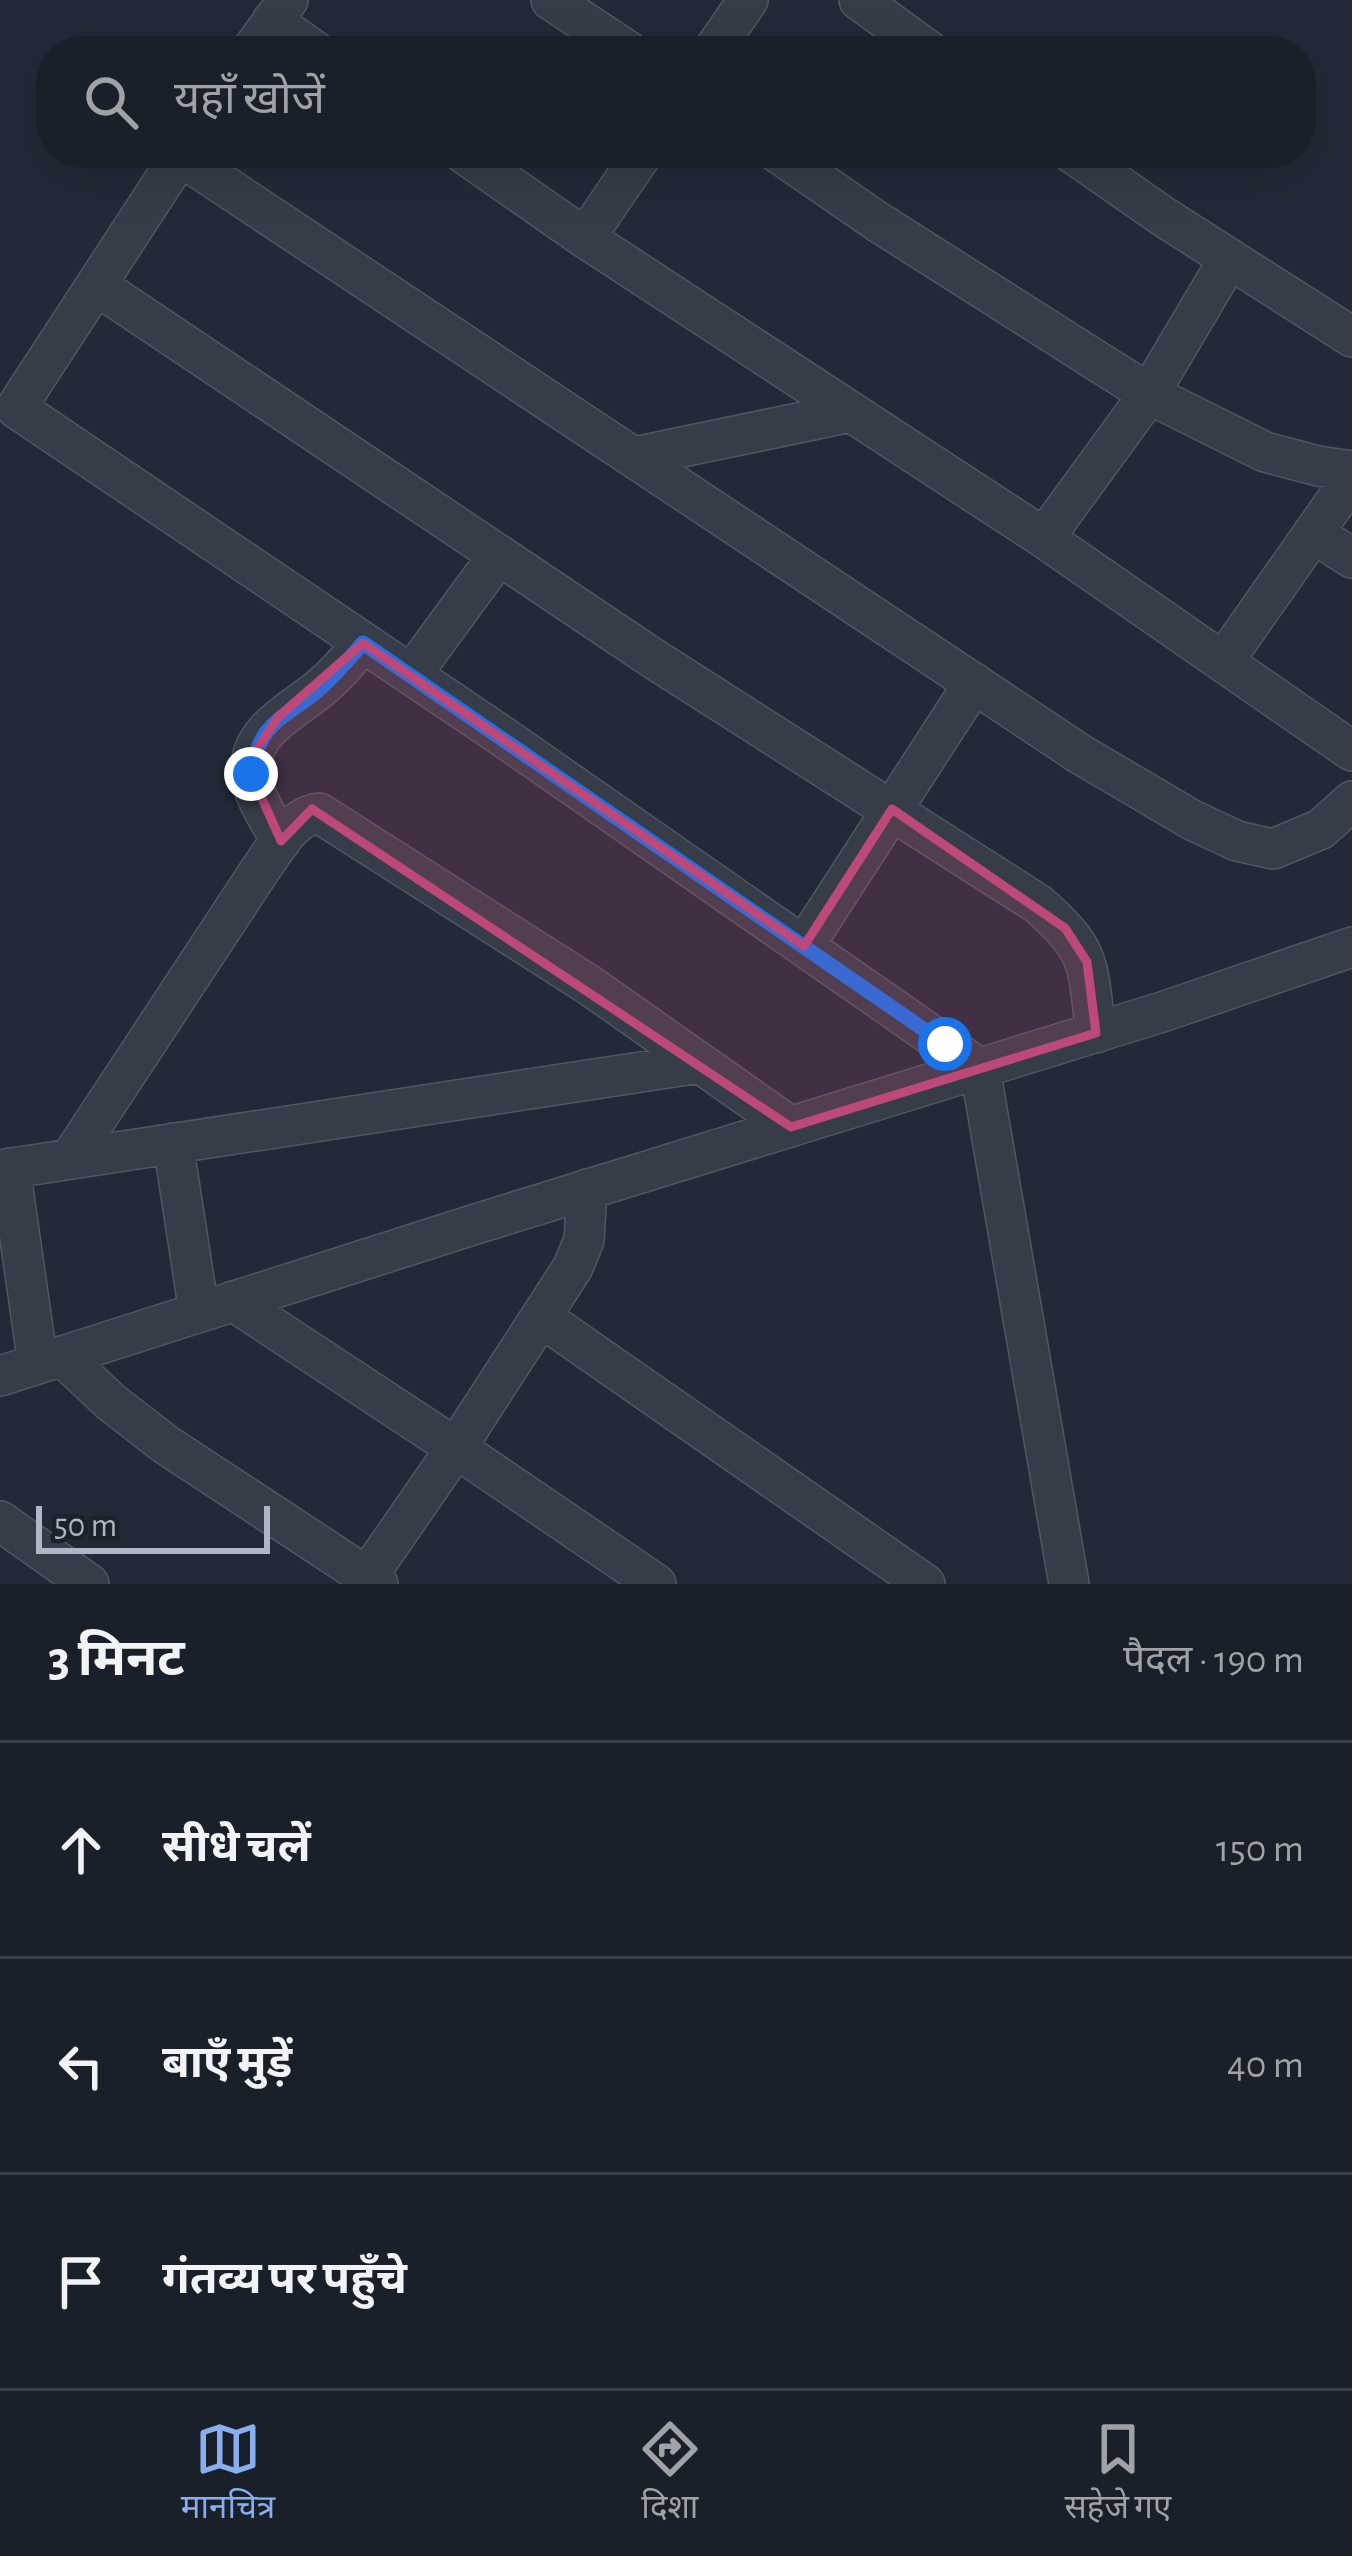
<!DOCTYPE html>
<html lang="hi">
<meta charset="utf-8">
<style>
:root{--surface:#1a2029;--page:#232831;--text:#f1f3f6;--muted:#9fa3a8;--line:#383e46;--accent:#89aef0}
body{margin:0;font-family:"Alegreya Sans","Noto Sans Devanagari",sans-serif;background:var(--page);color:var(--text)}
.scale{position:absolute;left:36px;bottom:30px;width:234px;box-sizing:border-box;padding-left:12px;border:6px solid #b0b7c4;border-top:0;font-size:33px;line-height:42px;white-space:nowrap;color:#b0b7c4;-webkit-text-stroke:9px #1b222c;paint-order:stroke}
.stop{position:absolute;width:36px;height:36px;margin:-27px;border:9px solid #1a73e8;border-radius:50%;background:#fff}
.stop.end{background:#1a73e8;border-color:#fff;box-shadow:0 3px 12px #0008}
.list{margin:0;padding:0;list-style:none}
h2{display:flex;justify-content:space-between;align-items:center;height:156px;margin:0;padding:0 48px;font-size:51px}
h2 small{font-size:39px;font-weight:400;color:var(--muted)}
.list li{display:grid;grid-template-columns:78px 1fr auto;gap:36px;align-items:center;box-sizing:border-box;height:216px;padding:0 48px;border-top:3px solid var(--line)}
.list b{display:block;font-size:45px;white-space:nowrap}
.list em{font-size:39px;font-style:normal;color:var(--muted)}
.icon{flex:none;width:66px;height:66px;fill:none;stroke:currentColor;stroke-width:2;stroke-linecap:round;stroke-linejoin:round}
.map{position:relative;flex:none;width:1352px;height:1584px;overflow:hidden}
.search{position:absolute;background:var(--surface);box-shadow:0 12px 48px #0002;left:36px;right:36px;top:36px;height:132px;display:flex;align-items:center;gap:30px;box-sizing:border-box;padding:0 42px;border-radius:48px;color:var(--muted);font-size:45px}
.sheet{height:804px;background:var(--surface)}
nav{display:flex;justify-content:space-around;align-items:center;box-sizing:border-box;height:168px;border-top:3px solid var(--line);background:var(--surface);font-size:33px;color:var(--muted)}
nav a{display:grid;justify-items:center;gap:6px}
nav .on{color:var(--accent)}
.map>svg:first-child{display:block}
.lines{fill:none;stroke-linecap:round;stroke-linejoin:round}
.minor-casing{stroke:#505762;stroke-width:42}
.minor{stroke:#363d48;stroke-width:39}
.route{stroke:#1a73e8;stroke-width:15}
.marked{fill:#bd487a;fill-opacity:0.2;stroke:#bd487a;stroke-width:9;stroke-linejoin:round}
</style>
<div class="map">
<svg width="1352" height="1584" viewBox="0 0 1352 1584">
<rect width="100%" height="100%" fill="#222a37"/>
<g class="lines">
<defs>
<path id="minor" d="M551,0L628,51
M859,0L929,51
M272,21L315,51
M251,51L288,0
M713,51L748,0
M182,153L16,408L499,734L980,1069L1069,1584
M463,153L585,238L643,153
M778,153L878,222L1149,394L1265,452L1318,466L1352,471
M1072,153L1164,217L1352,337
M180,156L1080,754L1192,820L1237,841L1273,849L1321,829L1352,801
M585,238L1044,538L1352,751
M96,285L654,659L1038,904C1093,952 1087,964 1096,1033
M634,457L851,412
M1313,533L1352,558
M1044,538L1149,394L1229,259
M1223,662L1352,478
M411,675L498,556
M281,841C271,822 252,796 251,773C248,728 298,709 325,684C339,672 351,657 363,643
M804,946L974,683
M173,1143L199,1312
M70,1159L260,870C276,848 291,817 319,813L589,985L791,1127
M10,1168L38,1364
M0,1170L700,1063
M233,1301L456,1448L656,1584
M541,1317L925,1584
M62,1356L111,1402L165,1444L378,1584
M0,1376L479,1223L1162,1012L1352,947
M0,1521L89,1584
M362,1584L456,1448L573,1267L584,1240L587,1189"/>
</defs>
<use href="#minor" class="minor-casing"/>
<use href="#minor" class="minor"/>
</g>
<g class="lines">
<path class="route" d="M251,774C260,723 279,721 315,693C333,678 348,660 363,643L945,1044"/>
</g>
<path class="marked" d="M363,643L804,946L892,809L1065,928L1087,962L1096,1033L791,1127L312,809L281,841L251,774L254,753L278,717Z"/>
</svg>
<div class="scale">50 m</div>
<div class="stop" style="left:945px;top:1044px"></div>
<div class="stop end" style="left:251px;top:774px"></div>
<div class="search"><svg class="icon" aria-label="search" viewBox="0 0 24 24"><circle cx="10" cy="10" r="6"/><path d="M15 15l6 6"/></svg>यहाँ खोजें</div>
</div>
<section class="sheet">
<h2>3 मिनट<small>पैदल · 190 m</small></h2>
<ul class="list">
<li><svg class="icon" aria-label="ahead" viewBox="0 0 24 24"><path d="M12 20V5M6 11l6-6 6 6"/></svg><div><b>सीधे चलें</b></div><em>150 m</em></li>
<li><svg class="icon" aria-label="left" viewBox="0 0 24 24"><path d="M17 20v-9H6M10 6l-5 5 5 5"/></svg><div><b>बाएँ मुड़ें</b></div><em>40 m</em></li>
<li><svg class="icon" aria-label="arrive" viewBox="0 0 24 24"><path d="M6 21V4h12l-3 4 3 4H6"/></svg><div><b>गंतव्य पर पहुँचे</b></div></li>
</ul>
</section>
<nav>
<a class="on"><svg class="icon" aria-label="map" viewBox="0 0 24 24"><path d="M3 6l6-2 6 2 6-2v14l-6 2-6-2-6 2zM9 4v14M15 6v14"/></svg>मानचित्र</a>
<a><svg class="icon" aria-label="directions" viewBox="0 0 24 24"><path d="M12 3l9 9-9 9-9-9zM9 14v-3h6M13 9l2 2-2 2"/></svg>दिशा</a>
<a><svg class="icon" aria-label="saved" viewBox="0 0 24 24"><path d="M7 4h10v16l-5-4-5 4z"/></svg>सहेजे गए</a>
</nav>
